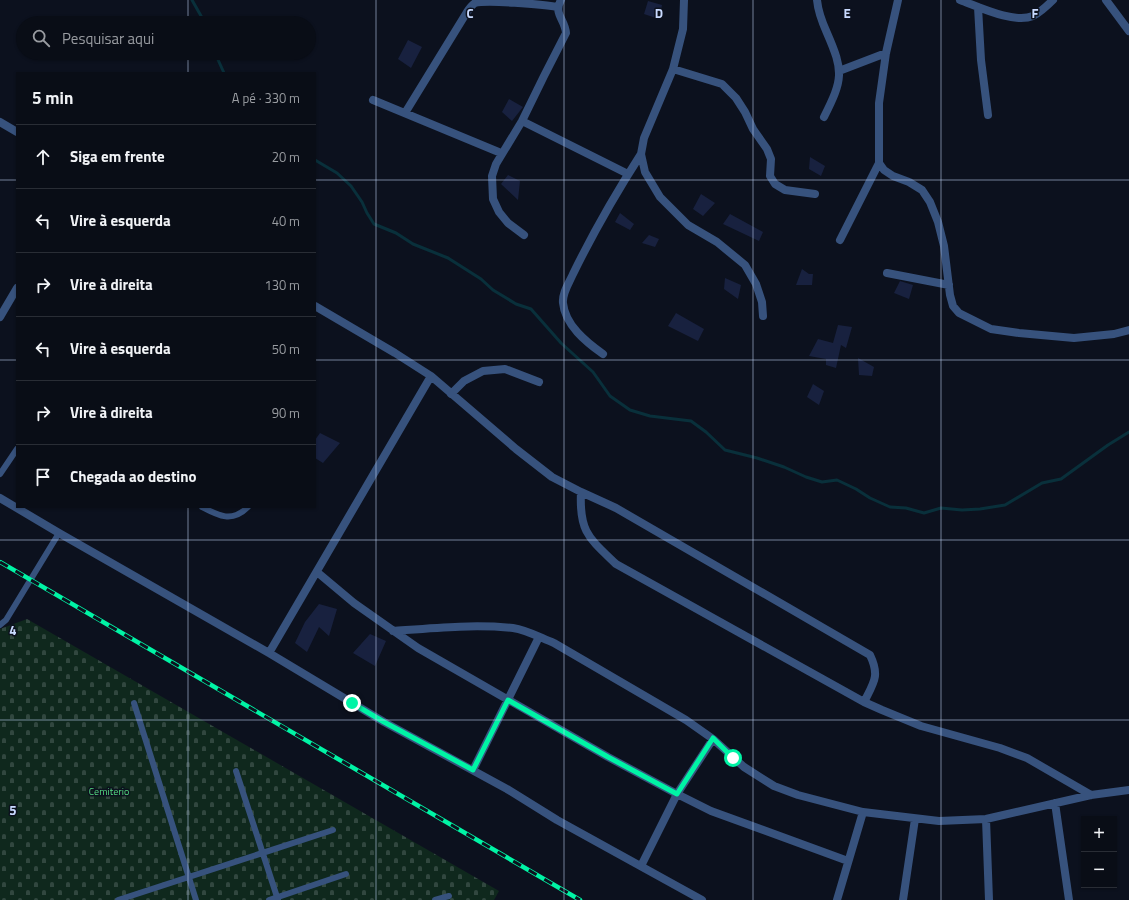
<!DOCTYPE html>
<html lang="pt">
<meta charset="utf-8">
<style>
:root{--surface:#090d16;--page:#12161f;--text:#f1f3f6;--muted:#999ca1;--line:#292d35}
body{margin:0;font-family:"Titillium Web",sans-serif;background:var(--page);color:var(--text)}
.controls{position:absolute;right:12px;bottom:12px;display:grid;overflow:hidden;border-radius:0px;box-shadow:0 1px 3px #0004}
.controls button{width:36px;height:36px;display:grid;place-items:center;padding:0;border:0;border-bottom:1px solid var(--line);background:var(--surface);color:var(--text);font:20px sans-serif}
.stop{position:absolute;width:12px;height:12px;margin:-9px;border:3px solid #00f4a5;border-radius:50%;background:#fff}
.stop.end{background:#00f4a5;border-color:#fff;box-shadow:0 1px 4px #0008}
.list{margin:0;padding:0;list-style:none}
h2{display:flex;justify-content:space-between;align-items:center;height:52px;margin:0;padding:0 16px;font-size:17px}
h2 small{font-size:13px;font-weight:400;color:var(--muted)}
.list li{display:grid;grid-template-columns:26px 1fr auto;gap:12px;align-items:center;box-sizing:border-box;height:64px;padding:0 16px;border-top:1px solid var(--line)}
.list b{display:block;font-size:15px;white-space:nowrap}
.list em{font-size:13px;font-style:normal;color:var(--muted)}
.icon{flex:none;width:22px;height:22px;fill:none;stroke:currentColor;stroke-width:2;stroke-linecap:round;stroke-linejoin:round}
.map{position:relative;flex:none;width:1129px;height:900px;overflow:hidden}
.search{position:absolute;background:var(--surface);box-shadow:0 1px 3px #0004;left:16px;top:16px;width:300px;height:44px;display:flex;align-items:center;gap:10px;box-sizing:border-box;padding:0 14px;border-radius:22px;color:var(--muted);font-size:15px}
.panel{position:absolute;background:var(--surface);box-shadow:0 1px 3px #0004;left:16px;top:72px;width:300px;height:436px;border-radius:0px}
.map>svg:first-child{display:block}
.cemetery{fill:url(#cemetery-stones)}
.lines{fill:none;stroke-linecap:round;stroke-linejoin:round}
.stream{stroke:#09303b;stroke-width:3}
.building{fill:#18213f}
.service{stroke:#37527d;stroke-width:6}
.minor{stroke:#37527d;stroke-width:8}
.rail-casing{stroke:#00f4a5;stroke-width:4.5}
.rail{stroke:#0c111e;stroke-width:3;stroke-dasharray:9;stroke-linecap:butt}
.route{stroke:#00f4a5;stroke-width:5}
.grid{fill:none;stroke:#c9daff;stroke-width:1;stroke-opacity:0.55}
.labels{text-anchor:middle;stroke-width:3;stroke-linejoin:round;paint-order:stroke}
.park-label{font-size:10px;fill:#56de83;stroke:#0c111e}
.grid-label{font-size:13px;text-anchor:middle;font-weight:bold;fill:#c9daff;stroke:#0c111e;stroke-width:3;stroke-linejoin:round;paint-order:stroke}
</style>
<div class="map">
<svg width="1129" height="900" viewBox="0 0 1129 900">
<defs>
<pattern id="cemetery-stones" width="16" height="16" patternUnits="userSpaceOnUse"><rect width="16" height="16" fill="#0f281d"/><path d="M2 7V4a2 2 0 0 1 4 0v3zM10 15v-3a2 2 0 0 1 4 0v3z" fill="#31473f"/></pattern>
</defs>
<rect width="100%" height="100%" fill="#0c111e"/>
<path class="cemetery" d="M27,619L499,891L494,900H0V629Z"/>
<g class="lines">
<path class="stream" d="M192,0L205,23
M215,53L224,73
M315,160L337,173L351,186L362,202L367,213L374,224L396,233L413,244L448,258L481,279L493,290L516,304L531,309L561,343L593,372L610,396L630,410L650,416L691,421L706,432L725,450L757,458L784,467L806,477L822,482L837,480L856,489L870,498L890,507L906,508L924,513L941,508L962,510L980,509L1005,505L1042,483L1061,479L1108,445L1129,432"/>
</g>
<path class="building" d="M648,1L662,5L659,19L644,14Z
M408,40L422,47L411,68L398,59Z
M509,99L523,107L512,121L502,112Z
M810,157L825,166L821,176L809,169Z
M508,175L520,181L518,200L501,184Z
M701,194L715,203L703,216L693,209Z
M620,213L634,224L630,230L615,222Z
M730,214L763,232L759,241L723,224Z
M649,235L659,239L655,247L642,243Z
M802,269L809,274H813L812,285H796Z
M725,278L741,285L738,299L724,289Z
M900,281L913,285L909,299L894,293Z
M676,313L704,329L698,341L668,326Z
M838,325L852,327L846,348L841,345L836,368L826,365V359L809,356L818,339L833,343Z
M858,358L874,367L872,376L859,375Z
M813,384L824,391L819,405L807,397Z
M320,433L340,443L323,463L315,458V440Z
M319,604L337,609L329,636L319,627L307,652L295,643L305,622Z
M370,634L386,641L375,666L353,653Z"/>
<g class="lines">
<path class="service" d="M0,474L17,449
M202,507C219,516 232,523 248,507
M0,625L6,620L59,533
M134,703L196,900
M236,771L278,900
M118,900L333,830
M269,900L346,874
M435,900L449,896"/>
<path class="minor" d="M684,0L683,29L673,69L644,138L641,154L645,172L660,197L688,225L717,242L745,265L756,284L762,302L763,316
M817,0C818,11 822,22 827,33C844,72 843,79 824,117
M898,0L886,53L879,103V163L884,170L893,176L909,182L922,190L930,202L938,222L944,246L950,295L953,306L959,313L991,329L1019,333L1074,338L1114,334L1129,330
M960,0C979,7 1014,24 1033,16C1041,12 1047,6 1053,0
M1106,0L1129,31
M978,7L981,60L988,115
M673,69L722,84L736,98L745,112L753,129L767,149L771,159L770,176L775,184L785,190L815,194
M839,71L886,53
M373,100L501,153
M405,113L467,12C469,9 472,5 475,3C486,0 542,4 557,7
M522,121L628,174
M0,122L17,132
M524,235L508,223L499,212L493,199L492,176L496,164L522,121L544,76L566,33C565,19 553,14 561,0
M840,240L879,163
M887,273L949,285
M315,306L395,353L431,376L516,449L552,477L581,492L616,508L870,655C880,676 874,682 864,702
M0,317L17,288
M603,354C586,342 565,325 563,303C562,293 569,283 573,274C593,233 616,193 641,154
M451,394L464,381L483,371L505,369L539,382
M581,492C579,532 589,538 616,564L864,702L882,710L921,726L1000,748L1027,758L1091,795
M0,498L59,533L269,653L384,722L507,789L557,820L702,900
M317,572L354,603L418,648L608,757L677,794L711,811L848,861
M393,631C433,628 474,624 513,628C527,630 541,638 554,643L686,720L713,739L744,767L774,786L798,795L863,812L939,821L986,819L1091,795L1129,790
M269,653L431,376
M473,770L539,637
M1055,803L1069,900
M986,819L989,900
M641,866L677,794L713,739
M837,900L863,812
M903,900L915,819"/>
<defs>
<path id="rail" d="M0,562L580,900"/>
</defs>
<use href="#rail" class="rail-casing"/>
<use href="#rail" class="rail"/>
</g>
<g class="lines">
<path class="route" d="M352,703L384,722L473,770L508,700L608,757L677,794L713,738L733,758"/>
</g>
<path class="grid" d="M188,0V23M376,0V900M564,0V900M753,0V900M941,0V900M188,53V73M0,180H17M315,180H1129M0,360H17M315,360H1129M188,507V900M0,540H1129M0,720H1129"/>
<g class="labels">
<g class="park-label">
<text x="109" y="795">Cemiterio</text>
</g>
</g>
<g class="grid-label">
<text x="470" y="18">C</text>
<text x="659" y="18">D</text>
<text x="847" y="18">E</text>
<text x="1035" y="18">F</text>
<text x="13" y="635">4</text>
<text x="13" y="815">5</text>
</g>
</svg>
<div class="controls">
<button>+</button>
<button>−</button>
</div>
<div class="stop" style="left:733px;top:758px"></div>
<div class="stop end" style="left:352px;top:703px"></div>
<div class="search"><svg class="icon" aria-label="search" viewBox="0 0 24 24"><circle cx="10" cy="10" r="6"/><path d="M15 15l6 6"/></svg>Pesquisar aqui</div>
<section class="panel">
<h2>5 min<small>A pé · 330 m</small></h2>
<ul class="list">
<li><svg class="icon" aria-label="ahead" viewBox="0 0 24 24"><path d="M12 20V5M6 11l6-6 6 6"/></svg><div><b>Siga em frente</b></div><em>20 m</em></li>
<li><svg class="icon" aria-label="left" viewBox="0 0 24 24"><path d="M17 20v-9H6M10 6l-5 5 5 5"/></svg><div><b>Vire à esquerda</b></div><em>40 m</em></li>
<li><svg class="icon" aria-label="right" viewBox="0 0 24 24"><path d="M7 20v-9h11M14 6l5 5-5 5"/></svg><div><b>Vire à direita</b></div><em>130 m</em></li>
<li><svg class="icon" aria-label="left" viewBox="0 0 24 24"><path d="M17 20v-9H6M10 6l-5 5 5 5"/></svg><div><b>Vire à esquerda</b></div><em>50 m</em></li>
<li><svg class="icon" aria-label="right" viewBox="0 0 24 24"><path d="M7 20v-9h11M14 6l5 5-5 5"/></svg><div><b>Vire à direita</b></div><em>90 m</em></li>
<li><svg class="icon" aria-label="arrive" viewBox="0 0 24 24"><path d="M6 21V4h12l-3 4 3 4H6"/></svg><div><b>Chegada ao destino</b></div></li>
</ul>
</section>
</div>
